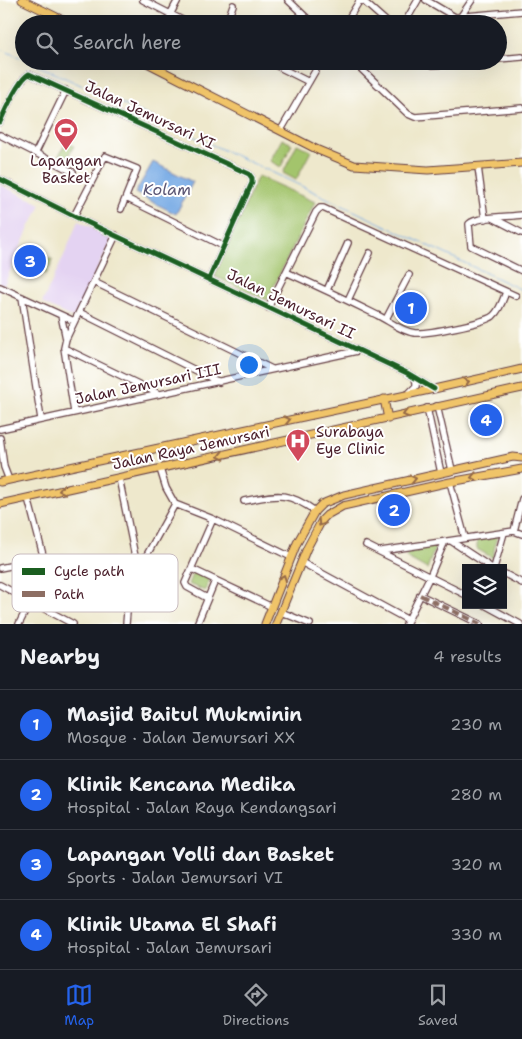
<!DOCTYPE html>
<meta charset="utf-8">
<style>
:root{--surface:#171b24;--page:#242831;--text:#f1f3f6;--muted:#9ea1a6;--line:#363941;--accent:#2563eb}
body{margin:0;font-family:"Shantell Sans",sans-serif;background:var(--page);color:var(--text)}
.controls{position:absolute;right:15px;bottom:15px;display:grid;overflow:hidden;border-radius:0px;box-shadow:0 5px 20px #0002}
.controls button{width:45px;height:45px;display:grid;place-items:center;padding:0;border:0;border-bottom:1px solid var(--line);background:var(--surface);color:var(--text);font:25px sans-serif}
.you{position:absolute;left:248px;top:364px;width:18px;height:18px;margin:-12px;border:4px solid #fff;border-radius:50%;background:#1a73e8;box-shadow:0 0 0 8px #1a73e833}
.badge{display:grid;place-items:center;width:32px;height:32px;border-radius:50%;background:var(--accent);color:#fff;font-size:16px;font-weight:700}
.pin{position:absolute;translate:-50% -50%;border:2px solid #fff;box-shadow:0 1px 5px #0006}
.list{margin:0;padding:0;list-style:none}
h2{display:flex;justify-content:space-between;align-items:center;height:65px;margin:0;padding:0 20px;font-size:21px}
h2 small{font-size:16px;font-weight:400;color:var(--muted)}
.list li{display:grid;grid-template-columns:32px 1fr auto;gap:15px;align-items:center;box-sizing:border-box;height:70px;padding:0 20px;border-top:1px solid var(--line)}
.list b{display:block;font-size:19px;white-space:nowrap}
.list p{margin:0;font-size:16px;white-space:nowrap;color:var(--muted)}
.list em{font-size:16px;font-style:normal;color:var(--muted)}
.icon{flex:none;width:28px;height:28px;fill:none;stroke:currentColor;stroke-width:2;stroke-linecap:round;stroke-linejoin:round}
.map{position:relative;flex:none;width:522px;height:624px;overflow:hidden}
.search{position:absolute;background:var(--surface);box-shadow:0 5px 20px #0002;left:15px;right:15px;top:15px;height:55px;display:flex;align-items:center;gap:12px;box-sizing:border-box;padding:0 18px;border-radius:28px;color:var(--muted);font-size:19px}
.sheet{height:345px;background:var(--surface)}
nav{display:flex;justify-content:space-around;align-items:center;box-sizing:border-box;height:70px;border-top:1px solid var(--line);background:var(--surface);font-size:14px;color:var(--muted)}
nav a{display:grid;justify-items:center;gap:2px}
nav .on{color:var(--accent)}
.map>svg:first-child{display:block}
.built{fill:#e4d3f2}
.green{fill:#a3c46c;stroke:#76724c}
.water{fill:#78abe5;stroke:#616588}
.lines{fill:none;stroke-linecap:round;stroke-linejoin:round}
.stream{stroke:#78abe5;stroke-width:1}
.minor-casing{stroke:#633d43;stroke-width:8}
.major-casing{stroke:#633d43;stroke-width:9}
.minor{stroke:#fff;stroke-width:5.5}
.major{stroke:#f0c469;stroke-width:7}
.quiet{stroke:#8d6e63;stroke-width:4;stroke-dasharray:8 4;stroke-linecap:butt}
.cycleway-casing{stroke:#fff;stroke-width:8}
.cycleway{stroke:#1b5e20;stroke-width:5}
.oneway{stroke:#956947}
.labels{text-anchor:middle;stroke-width:4;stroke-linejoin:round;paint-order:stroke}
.street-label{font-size:15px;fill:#4a1f2b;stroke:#fff}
.poi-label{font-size:15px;fill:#4a1f2b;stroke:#fff}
.water-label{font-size:16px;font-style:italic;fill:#5c5775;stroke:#fff}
.key{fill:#fff;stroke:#c9bcbf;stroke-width:1}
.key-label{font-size:14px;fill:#4a1f2b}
</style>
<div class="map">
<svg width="522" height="624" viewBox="0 0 522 624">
<rect width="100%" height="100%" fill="#fff"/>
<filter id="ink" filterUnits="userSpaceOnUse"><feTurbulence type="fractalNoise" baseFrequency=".02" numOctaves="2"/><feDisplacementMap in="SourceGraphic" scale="10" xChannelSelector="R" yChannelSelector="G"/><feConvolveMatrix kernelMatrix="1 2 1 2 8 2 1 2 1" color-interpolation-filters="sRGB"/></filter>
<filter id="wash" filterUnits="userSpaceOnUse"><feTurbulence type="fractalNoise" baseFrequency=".0096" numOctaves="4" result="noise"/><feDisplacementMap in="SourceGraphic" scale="20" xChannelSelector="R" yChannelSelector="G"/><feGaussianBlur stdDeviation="1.12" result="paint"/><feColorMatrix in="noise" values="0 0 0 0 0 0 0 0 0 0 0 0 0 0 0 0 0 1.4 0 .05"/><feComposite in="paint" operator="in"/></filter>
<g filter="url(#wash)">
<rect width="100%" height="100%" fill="#eee8cc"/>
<path class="built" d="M0,185L41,204L33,222L32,221L4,285L0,283Z
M78,221L113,237L73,318L42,303L66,251Z"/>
<path class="green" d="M282,139L292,144L281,167L270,161Z
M66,142L74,146L65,161L58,157Z
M297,144L311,151L296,180L283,173Z
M258,176L315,202L267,300L214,276Z
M29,250L40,255L31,273L20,268Z
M46,257L53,260L46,274L39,271Z
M497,534L493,558L477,549V540Z
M437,543L427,569L406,557L407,550Z
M193,572L210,579L205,591L188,584Z"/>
<path class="water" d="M153,162L193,182L176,214L135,193Z"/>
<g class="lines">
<path class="stream" d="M0,49L24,59
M28,61L263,168L522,290"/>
</g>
</g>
<g filter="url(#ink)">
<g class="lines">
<defs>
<path id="minor" d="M143,0L190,24
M288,0L313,24
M362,0L389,24
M426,0L455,17L522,11
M461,16L472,0
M227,22L233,5
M165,24L178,0
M225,24L228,21L234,24
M345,24L360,0
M404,24L418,0
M498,59L522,57
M267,61L309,82
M353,61L408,114L415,117L522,108
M426,61L433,65L476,61
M0,122C5,111 18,80 29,74L249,174L252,178V183L209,279
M281,130L321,61
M0,135L73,172
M36,152L66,90
M478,167L485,219
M0,179L74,216L407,373L434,389
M126,198L223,246
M522,215C509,217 477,216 469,224L471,246L522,271
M74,216L105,156L137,169L121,209
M493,218L522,233
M286,272C317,286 347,300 377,315C388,320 402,332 415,333C427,334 484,323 493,316C500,310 503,300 506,292
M94,282L272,369
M0,287L74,321
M327,290L348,243
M22,297L41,419
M348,300L370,253
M268,308L316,212L320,208H323L516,296
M79,312L219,382
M61,315L66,339
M386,319L409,275
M64,348L159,394
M408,394L416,386V382L414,377
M437,406L452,470
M427,408L441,473
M74,412L64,348L66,339L116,235
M0,429L357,351
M0,438L4,467L9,480
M119,478L138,571
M450,482L465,538
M28,498L44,559
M244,501C276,495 286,490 315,511
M175,504L213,519L291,557
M514,531L522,499
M451,541L492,568
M366,545L466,595
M381,551L514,531L522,534
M301,562L408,620
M0,568L44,559L54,560L128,600
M494,568L504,533
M192,569L272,607
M503,573L522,583
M0,585L73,624
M420,595L480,624
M207,598L187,587L185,583L213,519
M485,605L520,624
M281,612L310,624
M19,624L51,560
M126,624L128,600L138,571L175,504L166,488L160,469
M197,624L215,581
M406,624L430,576L445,541"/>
<path id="major" d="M22,0L71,24
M143,61L318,150L354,165L428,170L522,163
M384,399L388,419
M0,482L434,389L522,369
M0,504L522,388
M265,624L297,543L315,511L322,504L344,495L513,457L522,458
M276,624L307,548L322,520L327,515L343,506L450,482L522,469"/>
</defs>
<use href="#minor" class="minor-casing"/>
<use href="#major" class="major-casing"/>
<use href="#minor" class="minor"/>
<use href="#major" class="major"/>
<path class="quiet" d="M420,595L480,624"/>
<defs>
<path id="cycleway" d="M0,122C5,111 18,80 29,74L249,174L252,178V183L209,279
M0,179L74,216L407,373L434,389"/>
</defs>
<use href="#cycleway" class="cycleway-casing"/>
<use href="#cycleway" class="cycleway"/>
</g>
<defs><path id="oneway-chevron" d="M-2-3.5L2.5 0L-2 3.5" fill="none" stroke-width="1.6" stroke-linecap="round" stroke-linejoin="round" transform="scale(1.25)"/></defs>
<g class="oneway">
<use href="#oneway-chevron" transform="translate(466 382) rotate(-13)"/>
<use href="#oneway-chevron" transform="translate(406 414) rotate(165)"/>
<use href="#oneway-chevron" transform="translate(287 420) rotate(-12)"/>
<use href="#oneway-chevron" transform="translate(221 456) rotate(168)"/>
<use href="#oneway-chevron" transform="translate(474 477) rotate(169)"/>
<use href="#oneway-chevron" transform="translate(413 479) rotate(-13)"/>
<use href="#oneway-chevron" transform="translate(62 490) rotate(166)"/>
<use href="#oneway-chevron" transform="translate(321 523) rotate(123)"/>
<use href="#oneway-chevron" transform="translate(283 578) rotate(-70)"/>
</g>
</g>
<defs>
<symbol id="stadium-pin" viewBox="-11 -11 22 30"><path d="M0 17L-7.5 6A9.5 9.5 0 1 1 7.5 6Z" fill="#d1495b" stroke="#fff"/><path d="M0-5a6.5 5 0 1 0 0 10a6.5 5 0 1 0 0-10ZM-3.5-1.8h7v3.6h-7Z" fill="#fff"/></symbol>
<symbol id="hospital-pin" viewBox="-11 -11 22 30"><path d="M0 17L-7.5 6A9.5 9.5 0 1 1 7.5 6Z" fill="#d1495b" stroke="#fff"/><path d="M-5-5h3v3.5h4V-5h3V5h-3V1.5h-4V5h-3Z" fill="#fff"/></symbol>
</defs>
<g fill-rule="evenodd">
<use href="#stadium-pin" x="52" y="116" width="28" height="38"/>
<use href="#hospital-pin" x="284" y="427" width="28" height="38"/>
</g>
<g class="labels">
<g class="street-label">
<text transform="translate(150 115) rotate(25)" y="5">Jalan Jemursari XI</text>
<text transform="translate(291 304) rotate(26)" y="5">Jalan Jemursari II</text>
<text transform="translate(148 384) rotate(-12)" y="5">Jalan Jemursari III</text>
<text transform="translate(191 448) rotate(-12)" y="5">Jalan Raya Jemursari</text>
</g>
<g class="poi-label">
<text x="66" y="166">Lapangan<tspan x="66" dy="17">Basket</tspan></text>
<text x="316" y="437" text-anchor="start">Surabaya<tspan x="316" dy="17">Eye Clinic</tspan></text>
</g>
<g class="water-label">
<text x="167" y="195">Kolam</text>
</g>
</g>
<rect x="12" y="554" width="166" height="58" rx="8" class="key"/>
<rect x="22" y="568" width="23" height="7" fill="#1b5e20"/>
<rect x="22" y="591" width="23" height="6" fill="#8d6e63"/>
<g class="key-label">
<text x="54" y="576">Cycle path</text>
<text x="54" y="599">Path</text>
</g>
</svg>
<div class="controls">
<button><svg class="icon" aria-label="layers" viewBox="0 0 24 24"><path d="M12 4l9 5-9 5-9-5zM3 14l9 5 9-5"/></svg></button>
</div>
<div class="you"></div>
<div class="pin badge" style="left:411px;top:308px">1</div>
<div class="pin badge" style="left:394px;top:510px">2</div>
<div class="pin badge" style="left:30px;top:261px">3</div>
<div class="pin badge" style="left:486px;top:420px">4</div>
<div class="search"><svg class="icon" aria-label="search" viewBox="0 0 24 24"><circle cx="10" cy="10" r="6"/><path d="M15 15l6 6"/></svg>Search here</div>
</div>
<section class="sheet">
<h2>Nearby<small>4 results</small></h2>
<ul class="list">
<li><span class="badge">1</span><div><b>Masjid Baitul Mukminin</b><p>Mosque · Jalan Jemursari XX</p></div><em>230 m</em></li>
<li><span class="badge">2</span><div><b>Klinik Kencana Medika</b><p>Hospital · Jalan Raya Kendangsari</p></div><em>280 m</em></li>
<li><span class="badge">3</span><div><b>Lapangan Volli dan Basket</b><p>Sports · Jalan Jemursari VI</p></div><em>320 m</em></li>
<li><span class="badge">4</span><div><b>Klinik Utama El Shafi</b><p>Hospital · Jalan Jemursari</p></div><em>330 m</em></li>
</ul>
</section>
<nav>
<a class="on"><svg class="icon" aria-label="map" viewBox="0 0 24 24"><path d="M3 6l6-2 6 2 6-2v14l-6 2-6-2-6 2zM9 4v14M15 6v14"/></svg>Map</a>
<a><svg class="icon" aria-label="directions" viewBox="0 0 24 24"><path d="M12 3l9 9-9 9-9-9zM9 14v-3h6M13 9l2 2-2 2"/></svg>Directions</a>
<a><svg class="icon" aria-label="saved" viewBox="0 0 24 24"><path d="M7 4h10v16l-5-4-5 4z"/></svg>Saved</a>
</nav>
